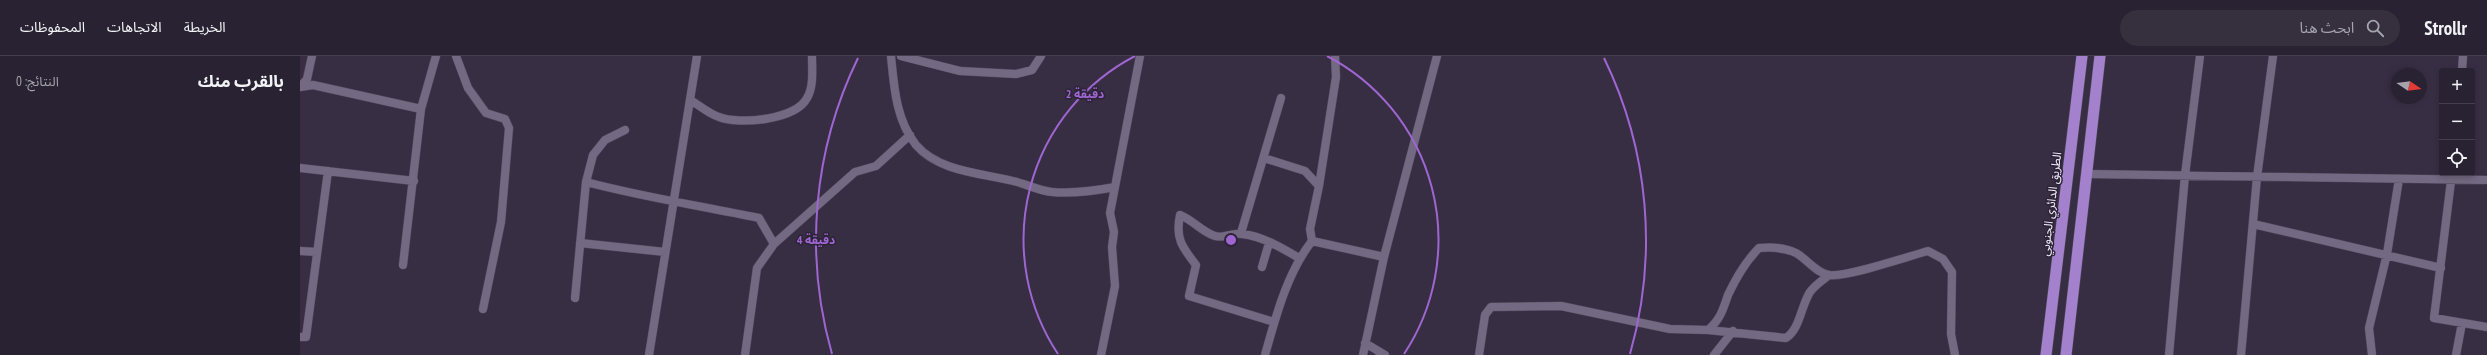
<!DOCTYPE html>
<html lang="ar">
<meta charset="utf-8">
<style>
:root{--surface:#292232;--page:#352f3e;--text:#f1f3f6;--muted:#a5a4ac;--line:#453f4d}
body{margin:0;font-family:"PT Sans Narrow","Noto Sans Arabic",sans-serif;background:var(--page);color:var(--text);direction:rtl}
.controls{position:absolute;right:12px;top:12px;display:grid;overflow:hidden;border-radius:4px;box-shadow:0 2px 6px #0003}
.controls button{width:36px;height:36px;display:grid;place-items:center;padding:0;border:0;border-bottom:1px solid var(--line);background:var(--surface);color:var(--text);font:20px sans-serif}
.compass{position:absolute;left:2091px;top:12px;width:36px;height:36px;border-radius:50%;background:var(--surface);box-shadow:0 2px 6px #0003;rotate:103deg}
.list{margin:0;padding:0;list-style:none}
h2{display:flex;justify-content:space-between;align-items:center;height:52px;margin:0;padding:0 16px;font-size:17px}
h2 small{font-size:13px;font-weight:400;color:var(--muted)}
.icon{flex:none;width:22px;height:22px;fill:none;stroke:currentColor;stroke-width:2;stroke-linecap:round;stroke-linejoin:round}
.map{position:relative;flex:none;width:2187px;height:299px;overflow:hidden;direction:ltr}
header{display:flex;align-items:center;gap:24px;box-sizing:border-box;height:56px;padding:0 20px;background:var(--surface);border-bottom:1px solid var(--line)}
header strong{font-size:19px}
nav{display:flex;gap:22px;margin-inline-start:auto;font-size:14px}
.search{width:280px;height:36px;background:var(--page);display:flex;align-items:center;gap:10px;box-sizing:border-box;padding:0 14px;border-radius:22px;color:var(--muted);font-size:15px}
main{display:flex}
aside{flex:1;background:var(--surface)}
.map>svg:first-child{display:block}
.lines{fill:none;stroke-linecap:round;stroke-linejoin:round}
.minor-casing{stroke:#514a5c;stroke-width:9}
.major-casing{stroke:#514a5c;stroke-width:12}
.minor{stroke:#746982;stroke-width:8}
.major{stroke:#a381cc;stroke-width:11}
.ring{fill:none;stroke:#9f66d1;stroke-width:2}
.labels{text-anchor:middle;stroke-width:3;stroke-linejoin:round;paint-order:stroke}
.street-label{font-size:12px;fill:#f3edfc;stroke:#2d2439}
.centre{fill:#9f66d1;stroke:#2d2439;stroke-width:2}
.ring-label{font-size:12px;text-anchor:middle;font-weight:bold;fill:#9f66d1;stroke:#2d2439;stroke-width:3;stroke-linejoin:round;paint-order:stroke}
</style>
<header>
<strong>Strollr</strong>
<div class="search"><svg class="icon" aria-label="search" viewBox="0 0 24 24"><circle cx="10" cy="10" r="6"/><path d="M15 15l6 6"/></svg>ابحث هنا</div>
<nav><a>الخريطة</a><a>الاتجاهات</a><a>المحفوظات</a></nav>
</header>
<main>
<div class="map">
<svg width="2187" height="299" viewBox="0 0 2187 299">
<rect width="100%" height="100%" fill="#372e43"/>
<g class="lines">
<defs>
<path id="minor" d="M156,0L168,32L186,57L205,63L209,72L201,166L183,253
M591,0C594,31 596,64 616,89C640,117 685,117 717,126C728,129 740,135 752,136C774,138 794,135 815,131
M601,0L660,15L716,18L732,14L741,0
M2162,15L2163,0
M1,30L7,23L12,0
M0,31L13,29L121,53
M390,44C399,49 409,58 419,61C439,69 496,64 507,42C514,31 512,13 512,0
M964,102L1005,115L1019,130L1010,173L1012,185
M0,112L114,125
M2152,117L2134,262L2187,271
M1787,118L2187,124
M286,126C343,141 401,150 459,162L474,188
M1019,130L1036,21L1035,0
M1953,168L2141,212
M941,177L981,42
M280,187L365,196
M0,195L17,196
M103,209L121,53L136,0
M962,211L969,187
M275,242L286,126L293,99L305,84L325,74
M974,266L889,240L896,209C882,191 875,182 880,159C893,164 902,176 915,180C924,183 933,176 942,178C962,180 982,192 999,202
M1408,274L1486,282C1500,273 1501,250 1510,236C1515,229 1523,224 1529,219
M0,281H6L28,115
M1065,287L1085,299
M349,299L397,0
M445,299L457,212L474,188L555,116L576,110L610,79
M801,299L815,230L812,191L814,176L810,157L840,0
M965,299C976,260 987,217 1012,185L1084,201
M1063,299L1084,201L1137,0
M1179,299L1185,259L1191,251L1261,250L1370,273L1408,274C1420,264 1423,254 1428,239C1436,222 1446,205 1459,192C1472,191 1484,191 1496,197C1507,203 1516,217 1529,219C1546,222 1609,200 1628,195L1643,203L1652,216L1651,278L1655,299
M1414,299L1433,275
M1869,299L1885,119L1900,0
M1941,299L1957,121L1973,0
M2072,299L2069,272L2087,198L2099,123
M2156,299L2162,267"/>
<path id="major" d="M1746,299L1782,0
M1766,299L1800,0"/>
</defs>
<use href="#minor" class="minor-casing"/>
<use href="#major" class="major-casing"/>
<use href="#minor" class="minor"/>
<use href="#major" class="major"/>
</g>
<g class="ring">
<path d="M758 298A207 207 0 0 1 835 0M1027 0A207 207 0 0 1 1104 298"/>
<path d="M532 298A415 415 0 0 1 558 2M1304 2A415 415 0 0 1 1330 298"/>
</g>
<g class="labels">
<g class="street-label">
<text transform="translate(1751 148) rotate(-83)" y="4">الطريق الدائري الجنوبي</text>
</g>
</g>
<circle cx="931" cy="184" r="6" class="centre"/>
<g class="ring-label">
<text x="785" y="42">2 دقيقة</text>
<text x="516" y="188">4 دقيقة</text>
</g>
</svg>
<div class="controls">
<button>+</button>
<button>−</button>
<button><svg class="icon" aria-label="locate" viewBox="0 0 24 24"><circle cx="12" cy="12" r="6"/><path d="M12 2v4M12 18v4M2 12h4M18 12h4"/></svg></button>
</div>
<svg class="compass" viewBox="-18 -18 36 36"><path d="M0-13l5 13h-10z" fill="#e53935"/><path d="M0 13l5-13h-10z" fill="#a5a4ac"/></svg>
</div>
<aside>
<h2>بالقرب منك<small>النتائج: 0</small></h2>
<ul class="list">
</ul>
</aside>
</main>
